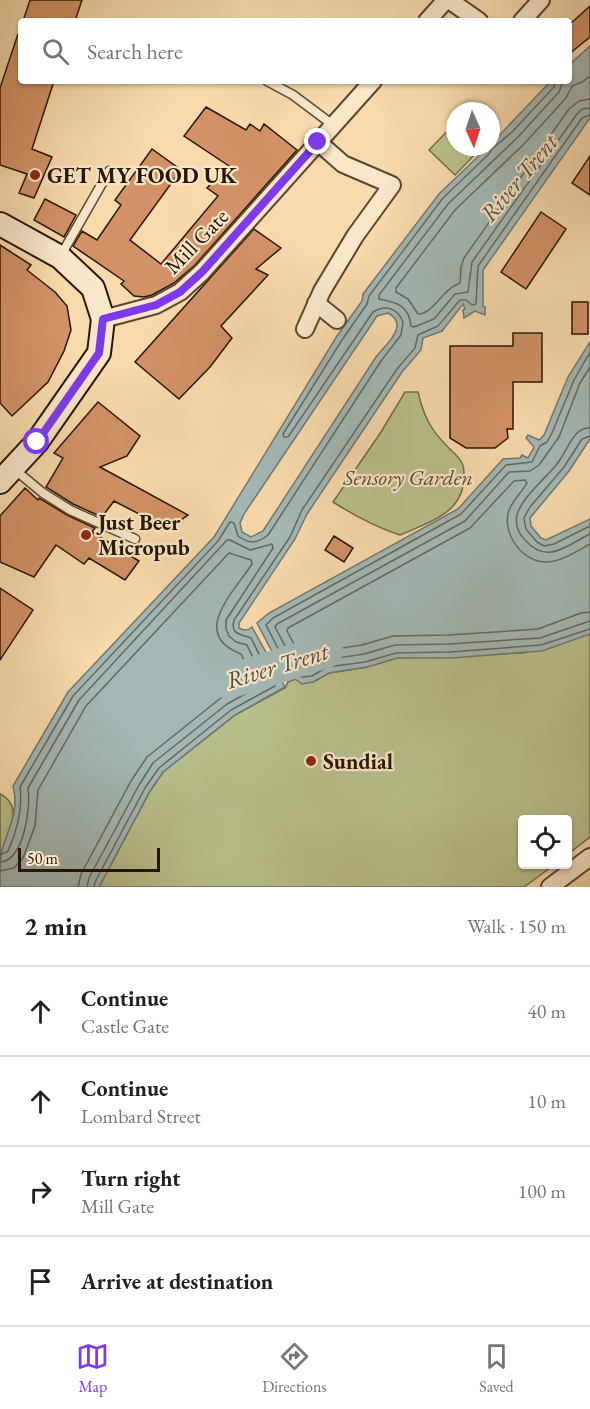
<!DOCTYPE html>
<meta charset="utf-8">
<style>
:root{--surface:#fff;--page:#f6f6f6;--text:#202124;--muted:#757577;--line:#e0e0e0;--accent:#7c3aed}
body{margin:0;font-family:"EB Garamond",serif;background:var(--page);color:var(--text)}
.controls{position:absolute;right:18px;bottom:18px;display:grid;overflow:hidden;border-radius:6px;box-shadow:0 2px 4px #0004}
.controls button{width:54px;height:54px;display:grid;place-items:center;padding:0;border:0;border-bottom:2px solid var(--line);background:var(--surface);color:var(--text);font:30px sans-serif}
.compass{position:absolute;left:446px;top:102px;width:54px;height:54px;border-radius:50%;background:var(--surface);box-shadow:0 2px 4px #0004;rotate:177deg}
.scale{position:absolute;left:18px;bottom:15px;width:142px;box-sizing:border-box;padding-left:6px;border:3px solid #271605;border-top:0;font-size:16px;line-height:21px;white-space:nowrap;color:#271605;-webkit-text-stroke:4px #fae7ca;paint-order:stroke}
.stop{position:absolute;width:18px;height:18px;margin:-14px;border:4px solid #7c3aed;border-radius:50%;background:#fff}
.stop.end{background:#7c3aed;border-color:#fff;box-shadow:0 2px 6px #0008}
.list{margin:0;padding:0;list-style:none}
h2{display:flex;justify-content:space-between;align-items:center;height:78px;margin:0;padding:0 24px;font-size:26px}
h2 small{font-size:20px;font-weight:400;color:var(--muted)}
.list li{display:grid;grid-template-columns:39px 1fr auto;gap:18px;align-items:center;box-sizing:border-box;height:90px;padding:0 24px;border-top:2px solid var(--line)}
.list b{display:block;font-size:22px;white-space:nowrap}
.list p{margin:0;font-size:20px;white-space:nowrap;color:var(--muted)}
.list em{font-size:20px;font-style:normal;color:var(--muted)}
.icon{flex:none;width:33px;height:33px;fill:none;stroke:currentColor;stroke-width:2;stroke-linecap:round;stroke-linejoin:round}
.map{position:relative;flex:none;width:590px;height:887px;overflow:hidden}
.search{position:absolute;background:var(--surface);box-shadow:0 2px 4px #0004;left:18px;right:18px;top:18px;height:66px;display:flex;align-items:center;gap:15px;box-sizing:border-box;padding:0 21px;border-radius:6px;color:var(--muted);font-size:22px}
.sheet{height:438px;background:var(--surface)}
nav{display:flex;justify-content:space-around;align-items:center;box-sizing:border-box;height:84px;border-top:2px solid var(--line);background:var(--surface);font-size:16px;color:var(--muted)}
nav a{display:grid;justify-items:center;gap:3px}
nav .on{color:var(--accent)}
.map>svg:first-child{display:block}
.green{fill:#b9c08d;stroke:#706b49;stroke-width:1.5}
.water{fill:#a3b8b6;stroke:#71776f;stroke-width:1.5;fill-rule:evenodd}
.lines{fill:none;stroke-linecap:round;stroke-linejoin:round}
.shore{stroke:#65675e;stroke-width:1.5}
.river{stroke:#a3b8b6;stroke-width:34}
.building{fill:#d29167;stroke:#271605;stroke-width:1.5}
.service-casing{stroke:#5b472f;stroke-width:11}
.minor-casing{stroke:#5b472f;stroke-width:20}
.secondary-casing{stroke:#271605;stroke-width:26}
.service{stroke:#fae7ca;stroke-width:8}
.minor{stroke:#fae7ca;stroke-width:16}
.secondary{stroke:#fae7ca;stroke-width:22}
.route{stroke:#7c3aed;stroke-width:8}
.poi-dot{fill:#8f2418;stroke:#fae7ca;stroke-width:2}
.labels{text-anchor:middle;stroke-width:4.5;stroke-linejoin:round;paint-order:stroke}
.poi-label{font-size:22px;font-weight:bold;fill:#271605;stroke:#fae7ca;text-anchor:start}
.street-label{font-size:22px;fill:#271605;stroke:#fae7ca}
.park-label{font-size:22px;font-style:italic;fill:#53492e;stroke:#fae7ca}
.water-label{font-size:24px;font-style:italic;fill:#524f43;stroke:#fae7ca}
</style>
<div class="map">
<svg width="590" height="887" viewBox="0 0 590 887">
<rect width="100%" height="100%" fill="#f8daad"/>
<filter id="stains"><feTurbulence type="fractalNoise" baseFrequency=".00333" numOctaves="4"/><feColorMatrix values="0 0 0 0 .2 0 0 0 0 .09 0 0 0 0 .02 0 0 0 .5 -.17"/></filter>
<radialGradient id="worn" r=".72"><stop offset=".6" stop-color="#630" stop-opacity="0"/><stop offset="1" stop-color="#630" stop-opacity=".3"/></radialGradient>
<path class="green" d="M455,123V147H482L455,175L429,150Z
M405,392H418C423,414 430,429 446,445C450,450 459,456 462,463C465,469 464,479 463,486C458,515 425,524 400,535C375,527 355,516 333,502L381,432Z
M590,634V837L568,854V820H522V864L554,865L524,887H99L150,791L163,772L235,715L285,688L288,682L295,679L313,682L329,673L367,667L397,658L522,653Z
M0,794C26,807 7,837 0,856Z"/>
<path class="water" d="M590,46V118L483,270V306L485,307V315L475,311L464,318L463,310L465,309L463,304L442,331L423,338L421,350L402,372L307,514L295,539L239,623V628C244,631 248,631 252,627L285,687L235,715L163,772L150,791L99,887H0C0,877 0,864 1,854C7,829 20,813 13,786L68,692L214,537L337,336L362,301L363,294L439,194L488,147H491V144L551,81H569V65ZM388,313C411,325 384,346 376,357L263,531L251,537L242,532L240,523L244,514L377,316Z
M590,342V439L569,471L530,518L531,526L541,538L546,540L590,519V634L542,651L451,658H397L367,667L329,673L313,682L302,684L295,679L288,682L257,623L269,613L458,509L503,459L520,458L522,455L528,458L534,447L526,438L528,435L539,440L544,435L568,377Z"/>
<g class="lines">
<path class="shore" d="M590,76L582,82L572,86L566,98L524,144L455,210L396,288V292L408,299L418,314C435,313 441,290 460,283L461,267L464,258L569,109L579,101L590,99
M563,81L559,92L518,137L448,204L379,295V299C397,302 409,306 411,326L414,327L434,319L455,294L468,292L472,262L577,114L582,109L590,108
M590,352L574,380L552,433L547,442L540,446L532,462L506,465L461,514L273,618L266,625L290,672L302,677L312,676L327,667L365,662L396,653L450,652L541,645L590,629
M590,367L580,383L559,437L539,465L530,471L509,472L465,521L277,624L275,627L295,665L304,669L310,668L325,660L364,654L395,645L449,644L540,638L590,621
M590,428C585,428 581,429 577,433C569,441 565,454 557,464C546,478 522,497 517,515C515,525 518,533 525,540C547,565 566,546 590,534
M590,436L582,439L564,467L530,507L524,518L526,529L537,542L544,546L554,544L590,526
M590,544C577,551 562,561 548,562C523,564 501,533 509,510C513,500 522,492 527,483L525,480L514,481L470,528L288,628L287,631L301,657L306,659L322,651L362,645L393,636L449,635L538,629L581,613L590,612
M0,855L8,851C17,831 23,809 20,787L73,696L218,541L230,522L234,523L238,536C249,544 257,544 268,535L381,361L401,335L403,322C397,308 386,304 373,312L288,437H284L283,434L342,340L367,304L369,296L443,198L489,154L492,149L512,132L554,87L555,81
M0,862C24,861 31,807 28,788L79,700L227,540H230L250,550L272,544L273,548L226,620V629L229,636L236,642L247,645L265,683L227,704L153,763L139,785L89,878L87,887
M0,871L14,868L23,858L35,826L38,790L86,706L229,553L251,560L252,564C234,592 189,634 241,654L253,679L222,697L147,757L131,781L81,874L78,887
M94,887L95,882L145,788L159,768L231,710L275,686L251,638C241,634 230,635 234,620L290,537L302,510L397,369L415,348L418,335L438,326L460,300H466L472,305L476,304L478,266L582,118L590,115"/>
<path class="river" d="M228,682L326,651"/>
</g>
<path class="building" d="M30,0H82L75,21H23Z
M590,6V37L569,54V25Z
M18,34L21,35V81H54L32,149L52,157L34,198L19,193L27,174L0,165V88Z
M206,107L246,130L250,124L260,131L264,124L297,150L195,265L174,283L152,295L144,297L134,296L121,284L124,281L73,246L82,231L97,240L121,205L115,200L152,149L181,170L130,240L161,264L218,196L207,188L229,166L184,136Z
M590,156V195L572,183Z
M45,199L76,215L64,237L34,220Z
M541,212L566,229L526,289L501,272Z
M254,229L281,248L256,269L268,275L221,326L232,338L210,367L179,399L135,362Z
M0,245L31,265L27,270L55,292L67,306L71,330L64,351L48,382L12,416L0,403Z
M572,302H588V334H572Z
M513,333H542V382H513V429H507L508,438L495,448H466L450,438V346H513Z
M98,402L140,436L127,456L100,467L188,515L168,529L114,501L102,517L73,504L46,487L63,458L54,453Z
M25,488L38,500L39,498L67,515L95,528L92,532L139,561L125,580L89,558L84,564L56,545L34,577L0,562V516Z
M334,536L353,548L344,562L325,550Z
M0,588L33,610L0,660Z"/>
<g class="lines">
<defs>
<path id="service" d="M267,81L293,95L333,125
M60,257L109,171
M14,469L43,493L70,510L135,539"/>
<path id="minor" d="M449,0L479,21
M427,21L446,0
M522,21L541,0
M316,303L337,320
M103,319L156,305L180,292L202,272L373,81
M305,329L322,291L355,236L392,185L343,164L318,142
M550,887L590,857"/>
<path id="secondary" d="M0,224L60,257L93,288L103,319L99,353L37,442L0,482"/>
</defs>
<use href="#service" class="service-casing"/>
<use href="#minor" class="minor-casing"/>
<use href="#secondary" class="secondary-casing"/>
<use href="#service" class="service"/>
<use href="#minor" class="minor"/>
<use href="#secondary" class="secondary"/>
</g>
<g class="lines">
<path class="route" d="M37,442L99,353L103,319L156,305L180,292L202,272L318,142"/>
</g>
<g class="poi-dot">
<circle cx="35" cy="175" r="6"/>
<circle cx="86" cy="535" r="6"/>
<circle cx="311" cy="761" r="6"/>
</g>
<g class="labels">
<g class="poi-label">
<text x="47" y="183">GET MY FOOD UK</text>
<text x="98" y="530">Just Beer<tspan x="98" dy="25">Micropub</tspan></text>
<text x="323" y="769">Sundial</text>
</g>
<g class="street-label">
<text transform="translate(196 241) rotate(-46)" y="8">Mill Gate</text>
</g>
<g class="park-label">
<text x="408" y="485">Sensory Garden</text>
</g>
<g class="water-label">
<text transform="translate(519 178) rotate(-50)" y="8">River Trent</text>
<text transform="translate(277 666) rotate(-17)" y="8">River Trent</text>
</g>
</g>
<rect width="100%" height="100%" filter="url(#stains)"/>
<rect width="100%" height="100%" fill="url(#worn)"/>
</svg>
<div class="controls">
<button><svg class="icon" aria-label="locate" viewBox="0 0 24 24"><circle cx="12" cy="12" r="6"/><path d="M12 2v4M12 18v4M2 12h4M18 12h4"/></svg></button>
</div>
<svg class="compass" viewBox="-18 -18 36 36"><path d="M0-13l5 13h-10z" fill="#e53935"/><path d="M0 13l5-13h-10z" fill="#757577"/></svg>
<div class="scale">50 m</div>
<div class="stop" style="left:37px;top:442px"></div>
<div class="stop end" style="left:318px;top:142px"></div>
<div class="search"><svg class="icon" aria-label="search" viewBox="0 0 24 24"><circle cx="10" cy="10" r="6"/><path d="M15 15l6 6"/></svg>Search here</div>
</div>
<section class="sheet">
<h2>2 min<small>Walk · 150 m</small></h2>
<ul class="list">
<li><svg class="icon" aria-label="ahead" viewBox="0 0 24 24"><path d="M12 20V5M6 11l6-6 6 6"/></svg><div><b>Continue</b><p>Castle Gate</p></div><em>40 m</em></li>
<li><svg class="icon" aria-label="ahead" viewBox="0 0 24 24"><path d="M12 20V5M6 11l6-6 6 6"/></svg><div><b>Continue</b><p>Lombard Street</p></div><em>10 m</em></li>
<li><svg class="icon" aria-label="right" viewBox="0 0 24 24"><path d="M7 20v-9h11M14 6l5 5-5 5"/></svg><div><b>Turn right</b><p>Mill Gate</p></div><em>100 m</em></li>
<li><svg class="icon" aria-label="arrive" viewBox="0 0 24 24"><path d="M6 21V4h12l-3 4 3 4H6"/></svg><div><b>Arrive at destination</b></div></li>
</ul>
</section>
<nav>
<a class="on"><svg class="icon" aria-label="map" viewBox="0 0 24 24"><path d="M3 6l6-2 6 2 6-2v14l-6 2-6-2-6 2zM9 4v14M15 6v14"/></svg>Map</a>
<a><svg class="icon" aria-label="directions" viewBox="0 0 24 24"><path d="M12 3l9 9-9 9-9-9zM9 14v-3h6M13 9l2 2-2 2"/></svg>Directions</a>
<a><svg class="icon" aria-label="saved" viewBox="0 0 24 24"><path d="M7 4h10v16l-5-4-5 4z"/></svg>Saved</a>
</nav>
